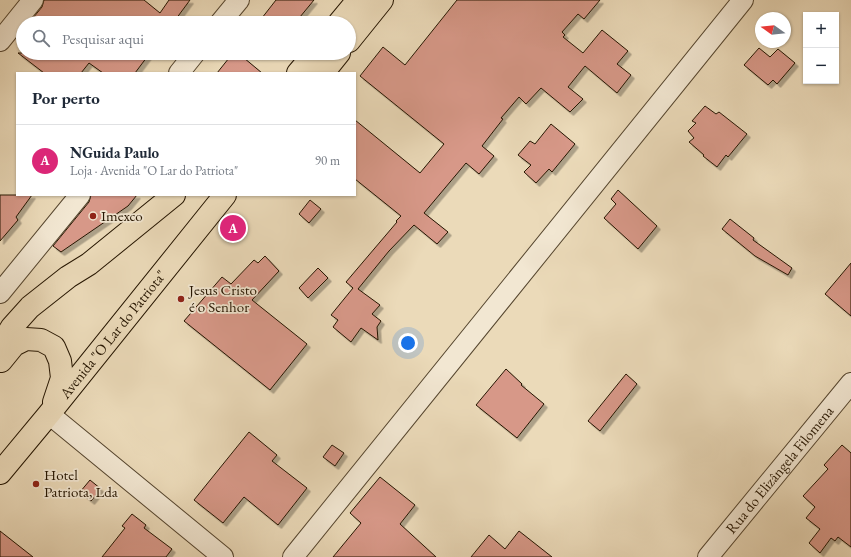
<!DOCTYPE html>
<html lang="pt">
<meta charset="utf-8">
<style>
:root{--surface:#fff;--page:#f2f2f3;--text:#1f2937;--muted:#747a83;--line:#e0e1e3;--accent:#db2777}
body{margin:0;font-family:"EB Garamond",serif;background:var(--page);color:var(--text)}
.controls{position:absolute;right:12px;top:12px;display:grid;overflow:hidden;border-radius:0px;box-shadow:0 1px 3px #0004}
.controls button{width:36px;height:36px;display:grid;place-items:center;padding:0;border:0;border-bottom:1px solid var(--line);background:var(--surface);color:var(--text);font:20px sans-serif}
.compass{position:absolute;left:755px;top:12px;width:36px;height:36px;border-radius:50%;background:var(--surface);box-shadow:0 1px 3px #0004;rotate:285deg}
.you{position:absolute;left:408px;top:343px;width:14px;height:14px;margin:-10px;border:3px solid #fff;border-radius:50%;background:#1a73e8;box-shadow:0 0 0 6px #1a73e833}
.badge{display:grid;place-items:center;width:26px;height:26px;border-radius:50%;background:var(--accent);color:#fff;font-size:13px;font-weight:700}
.pin{position:absolute;translate:-50% -50%;border:2px solid #fff;box-shadow:0 1px 4px #0006}
.list{margin:0;padding:0;list-style:none}
h2{display:flex;justify-content:space-between;align-items:center;height:52px;margin:0;padding:0 16px;font-size:17px}
h2 small{font-size:13px;font-weight:400;color:var(--muted)}
.list li{display:grid;grid-template-columns:26px 1fr auto;gap:12px;align-items:center;box-sizing:border-box;height:72px;padding:0 16px;border-top:1px solid var(--line)}
.list b{display:block;font-size:15px;white-space:nowrap}
.list p{margin:0;font-size:13px;white-space:nowrap;color:var(--muted)}
.list em{font-size:13px;font-style:normal;color:var(--muted)}
.icon{flex:none;width:22px;height:22px;fill:none;stroke:currentColor;stroke-width:2;stroke-linecap:round;stroke-linejoin:round}
.map{position:relative;flex:none;width:851px;height:557px;overflow:hidden}
.search{position:absolute;background:var(--surface);box-shadow:0 1px 3px #0004;left:16px;top:16px;width:340px;height:44px;display:flex;align-items:center;gap:10px;box-sizing:border-box;padding:0 14px;border-radius:22px;color:var(--muted);font-size:15px}
.panel{position:absolute;background:var(--surface);box-shadow:0 1px 3px #0004;left:16px;top:72px;width:340px;height:124px;border-radius:0px}
.map>svg:first-child{display:block}
.building{fill:#d79888;stroke:#251501;filter:url(#shadow)}
.lines{fill:none;stroke-linecap:round;stroke-linejoin:round}
.minor-casing{stroke:#56462f;stroke-width:22}
.major-casing{stroke:#251501;stroke-width:24}
.minor{stroke:#f2e7d2;stroke-width:20}
.major{stroke:#ebdab9;stroke-width:22}
.poi-dot{fill:#8f2418;stroke:#f2e7d2;stroke-width:1.5}
.labels{text-anchor:middle;stroke-width:3.5;stroke-linejoin:round;paint-order:stroke}
.poi-label{font-size:15px;fill:#251501;stroke:#f2e7d2;text-anchor:start}
.street-label{font-size:15px;fill:#251501;stroke:#f2e7d2}
</style>
<div class="map">
<svg width="851" height="557" viewBox="0 0 851 557">
<defs>
<filter id="shadow"><feDropShadow dx="3.5" dy="3.5" stdDeviation="0" flood-color="#0004"/></filter>
</defs>
<rect width="100%" height="100%" fill="#ebdab9"/>
<filter id="stains"><feTurbulence type="fractalNoise" baseFrequency=".005" numOctaves="4"/><feColorMatrix values="0 0 0 0 .2 0 0 0 0 .09 0 0 0 0 .02 0 0 0 .5 -.17"/></filter>
<radialGradient id="worn" r=".72"><stop offset=".6" stop-color="#630" stop-opacity="0"/><stop offset="1" stop-color="#630" stop-opacity=".3"/></radialGradient>
<path class="building" d="M44,0H144L160,13L169,0H190L173,23H40L33,18L42,7Z
M276,0H314L295,23H258Z
M457,0H600L584,19L578,14L562,32L565,35L563,37L583,53L602,30L628,51L617,64L631,75L617,93L585,66L568,87L583,99L570,112L541,88L526,104L519,97L501,118L503,119L482,146L494,156L479,174L466,163L424,213L448,232L437,244L414,225L389,251L358,289L380,305L372,314L381,321L377,327L378,340L361,328L351,342L333,327L338,320L331,315L353,288L346,282L397,222L396,221L401,216L355,179V120L420,173L444,144L360,76L383,47L405,65Z
M759,48L770,57L778,49L795,63L777,84L773,80L768,85L744,65Z
M18,53H150L135,73H103L89,63L81,73H44Z
M233,53H238L262,73H217Z
M705,106L716,114L719,112L747,134L728,157L726,155L717,167L703,156L704,155L689,142L694,138L688,131L696,123L692,121Z
M551,124L575,144L552,172L549,169L536,183L524,172L531,165L518,155L530,141L535,144Z
M618,190L657,226L638,249L604,218L616,204L611,199Z
M0,195H32L16,217L18,220L0,241Z
M91,195H137L128,206L61,252L53,246L89,202Z
M310,200L321,209L309,223L299,214Z
M730,219L754,238L753,240L792,268L788,275L755,256L722,229Z
M265,256L279,271L252,300L307,344L270,390L184,321L222,277L231,284L254,260L258,263Z
M851,263V316L825,294Z
M318,268L328,278L308,298L299,288Z
M506,369L522,384L521,385L544,404L517,438L476,405Z
M626,374L637,384L600,431L588,421Z
M249,432L277,455L272,461L307,488L278,525L244,497L223,523L194,500Z
M332,445L344,453L335,466L323,457Z
M842,445L851,453V547L838,537L835,541L831,538L820,553L809,543L820,529L806,518L815,507L803,496L828,469L824,465Z
M380,477L415,505L400,524L436,557H333L361,523L350,513Z
M90,480L101,489L91,501L80,492Z
M132,514L146,525L144,528L172,549L166,557H102L125,528L122,526Z
M0,531L33,557H0Z
M519,531L552,557H471L489,535L505,549Z"/>
<g class="lines">
<defs>
<g id="minor">
<path d="M220,23L239,0"/>
<path d="M0,41L33,0"/>
<path d="M179,73L195,53"/>
<path d="M0,293L80,195"/>
<path d="M49,414L223,557"/>
<path d="M293,557L743,0"/>
<path id="s1" d="M708,557L851,383"/>
</g>
<g id="major">
<path d="M339,23L358,0"/>
<path d="M349,41L382,0"/>
<path d="M298,73L315,53"/>
<path d="M323,73L339,53"/>
<path d="M0,347L12,327L30,307L68,277L89,264L174,195"/>
<path d="M1,361L14,345L26,339L41,340L54,347L60,361L62,378L54,402"/>
<path id="s2" d="M0,473L49,414L225,195"/>
</g>
</defs>
<use href="#minor" class="minor-casing"/>
<use href="#major" class="major-casing"/>
<use href="#minor" class="minor"/>
<use href="#major" class="major"/>
</g>
<g class="poi-dot">
<circle cx="93" cy="216" r="4"/>
<circle cx="181" cy="299" r="4"/>
<circle cx="36" cy="484" r="4"/>
</g>
<g class="labels">
<g class="poi-label">
<text x="101" y="221">Imexco</text>
<text x="189" y="295">Jesus Cristo<tspan x="189" dy="17">é o Senhor</tspan></text>
<text x="44" y="480">Hotel<tspan x="44" dy="17">Patriota, Lda</tspan></text>
</g>
<g class="street-label">
<text dy="5" stroke="none"><textPath href="#s2" startOffset="179">Avenida "O Lar do Patriota"</textPath></text>
<text dy="5" stroke="none"><textPath href="#s1" startOffset="113">Rua do Elizângela Filomena</textPath></text>
</g>
</g>
<rect width="100%" height="100%" filter="url(#stains)"/>
<rect width="100%" height="100%" fill="url(#worn)"/>
</svg>
<div class="controls">
<button>+</button>
<button>−</button>
</div>
<svg class="compass" viewBox="-18 -18 36 36"><path d="M0-13l5 13h-10z" fill="#e53935"/><path d="M0 13l5-13h-10z" fill="#747a83"/></svg>
<div class="you"></div>
<div class="pin badge" style="left:233px;top:228px">A</div>
<div class="search"><svg class="icon" aria-label="search" viewBox="0 0 24 24"><circle cx="10" cy="10" r="6"/><path d="M15 15l6 6"/></svg>Pesquisar aqui</div>
<section class="panel">
<h2>Por perto<small></small></h2>
<ul class="list">
<li><span class="badge">A</span><div><b>NGuida Paulo</b><p>Loja · Avenida &quot;O Lar do Patriota&quot;</p></div><em>90 m</em></li>
</ul>
</section>
</div>
